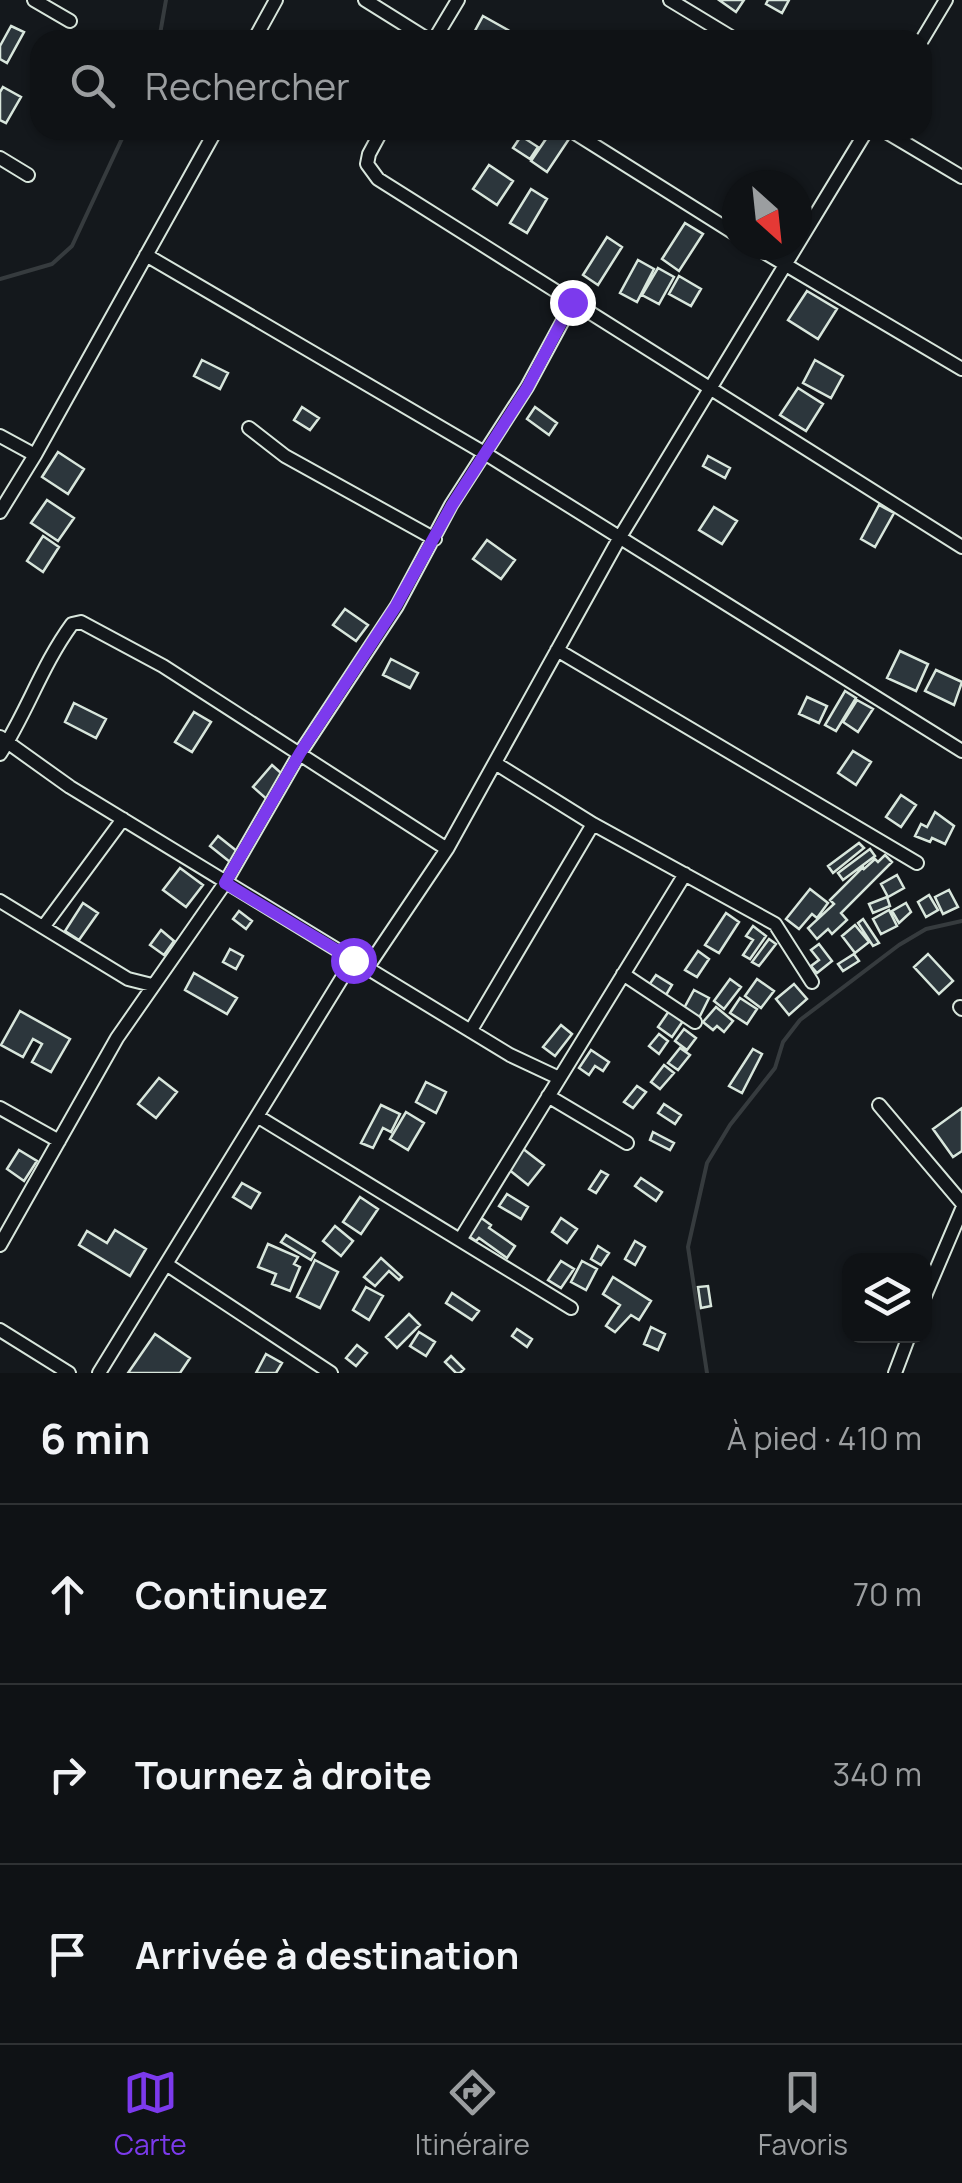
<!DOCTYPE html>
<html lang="fr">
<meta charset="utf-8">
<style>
:root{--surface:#0f1215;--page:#1d2022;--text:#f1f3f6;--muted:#9b9ea0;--line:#2f3234;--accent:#7c3aed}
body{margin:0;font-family:Manrope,sans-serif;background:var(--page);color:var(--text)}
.controls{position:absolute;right:30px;bottom:30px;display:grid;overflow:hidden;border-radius:20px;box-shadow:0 2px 8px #0004}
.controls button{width:90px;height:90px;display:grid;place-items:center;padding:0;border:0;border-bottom:2px solid var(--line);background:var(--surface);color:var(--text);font:50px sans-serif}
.compass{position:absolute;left:722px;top:170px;width:90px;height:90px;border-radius:50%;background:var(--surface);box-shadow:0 2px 8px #0004;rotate:153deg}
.stop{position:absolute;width:30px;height:30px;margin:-22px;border:8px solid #7c3aed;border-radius:50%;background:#fff}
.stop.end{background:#7c3aed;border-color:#fff;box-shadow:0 2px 10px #0008}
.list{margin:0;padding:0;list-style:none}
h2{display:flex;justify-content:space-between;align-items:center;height:130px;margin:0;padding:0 40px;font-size:42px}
h2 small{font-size:32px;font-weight:400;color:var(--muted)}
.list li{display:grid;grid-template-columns:65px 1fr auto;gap:30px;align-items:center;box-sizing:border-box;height:180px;padding:0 40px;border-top:2px solid var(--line)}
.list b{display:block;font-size:38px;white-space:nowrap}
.list em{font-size:32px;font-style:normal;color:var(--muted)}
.icon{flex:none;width:55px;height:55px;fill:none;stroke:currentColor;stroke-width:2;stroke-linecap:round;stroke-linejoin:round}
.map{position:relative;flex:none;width:962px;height:1373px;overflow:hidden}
.search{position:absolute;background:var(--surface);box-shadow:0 2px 8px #0004;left:30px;right:30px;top:30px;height:110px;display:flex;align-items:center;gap:25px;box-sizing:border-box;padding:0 35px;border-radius:30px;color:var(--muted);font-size:38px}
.sheet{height:670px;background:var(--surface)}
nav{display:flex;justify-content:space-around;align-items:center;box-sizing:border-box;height:140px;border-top:2px solid var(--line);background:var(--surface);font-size:28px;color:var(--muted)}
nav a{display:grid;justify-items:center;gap:5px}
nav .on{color:var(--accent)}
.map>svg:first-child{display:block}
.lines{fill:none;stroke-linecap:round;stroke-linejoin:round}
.stream{stroke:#363b3e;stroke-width:4}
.building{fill:#2c363c;stroke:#d8e6dc;stroke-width:2.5}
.minor-casing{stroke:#d8e6dc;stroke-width:16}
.minor{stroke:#14181c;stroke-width:12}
.route{stroke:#7c3aed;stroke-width:12}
</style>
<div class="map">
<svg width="962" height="1373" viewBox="0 0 962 1373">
<rect width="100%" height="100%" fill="#14181c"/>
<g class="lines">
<path class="stream" d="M159,40L166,0
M0,279L52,264L72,246L126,130
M707,1373L688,1247L707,1163L730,1125L775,1068L783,1042L800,1020L899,945L926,929L962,921"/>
</g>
<path class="building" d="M719,0H744L736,12Z
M768,0H789L782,13L766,4Z
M483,16L515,34L511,40H470Z
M11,26L24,32L7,63L0,59V46Z
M3,87L21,97L6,123L0,120V92Z
M552,130L569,139L547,172L531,161Z
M521,136L538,147L530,159L513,148Z
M489,165L513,181L497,205L473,189Z
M531,189L547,199L527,233L510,223Z
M685,223L703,234L679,271L662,259Z
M607,237L622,247L598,285L583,275Z
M638,260L654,269L637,302L620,293Z
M658,268L674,277L659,304L642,295Z
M679,276L701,289L691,306L669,294Z
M807,291L837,309L818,339L788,320Z
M202,360L228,373L220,389L194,376Z
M815,360L843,376L831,398L803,383Z
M798,388L823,404L806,431L780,415Z
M302,407L319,418L310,430L294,420Z
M535,407L557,423L549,435L527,419Z
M58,452L84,469L68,494L42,477Z
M708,456L730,468L725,478L703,466Z
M47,500L74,518L58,541L31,523Z
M879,505L894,513L875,547L861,539Z
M714,507L737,521L722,544L699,530Z
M43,536L59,547L43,572L27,561Z
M487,540L515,560L501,579L473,559Z
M345,609L368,625L356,641L333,625Z
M900,651L928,664L916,691L887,678Z
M391,659L418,673L410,688L383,675Z
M936,670L962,682L954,705L925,691Z
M845,691L856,698L836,731L825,725Z
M807,697L827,706L819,723L799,714Z
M857,700L873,709L858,732L843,722Z
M74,703L106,719L96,738L65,722Z
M194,712L211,722L192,752L175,742Z
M853,751L871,762L856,785L838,773Z
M272,765L289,780L270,802L253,787Z
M901,795L916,805L901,827L886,817Z
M935,812L954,826L945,844L932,838L930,842L915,836L921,824L927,827Z
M218,836L238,852L230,862L210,846Z
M859,843L864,848L833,873L828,866Z
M870,849L875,856L843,880L838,873Z
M885,855L892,862L841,913L847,920L832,934L828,929L817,939L808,928L834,904L830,900L863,867L864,869L875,859L878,862Z
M180,868L203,885L186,907L163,890Z
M897,875L904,888L888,897L881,884Z
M810,889L828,903L817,918L812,914L799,929L786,919Z
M949,890L958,907L943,914L935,897Z
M929,895L938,910L926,917L918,902Z
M887,897L890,906L873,913L869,904Z
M83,903L98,913L79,940L65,931Z
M906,903L911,912L899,923L892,911Z
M889,910L897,926L881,934L873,919Z
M239,911L252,921L246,929L233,919Z
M726,913L739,922L719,953L705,945Z
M863,919L879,943L873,946L858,923Z
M855,925L869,942L855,953L842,936Z
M753,926L766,936L750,959L743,955L753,940L746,936Z
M161,930L174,941L164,955L150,945Z
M769,939L776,944L759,966L752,962Z
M819,944L832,961L817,973L811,966L819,960L811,950Z
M230,949L243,956L236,969L223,962Z
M698,951L709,959L697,977L685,970Z
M854,954L859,961L843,971L838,964Z
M928,954L953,981L939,994L914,967Z
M194,973L237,998L227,1014L185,990Z
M656,975L672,985L666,995L649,985Z
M730,979L741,987L724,1009L714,1001Z
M757,979L774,991L761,1008L745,996Z
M794,984L807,999L789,1015L776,999Z
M694,990L709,998L699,1018L683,1010Z
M740,998L757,1009L747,1024L730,1013Z
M716,1007L733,1021L724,1032L717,1026L713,1030L703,1022Z
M20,1011L70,1039L51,1072L32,1062L42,1044L33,1039L23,1057L1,1045Z
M669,1011L683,1021L672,1037L658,1027Z
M561,1025L572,1034L555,1056L543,1047Z
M684,1029L696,1038L687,1050L675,1041Z
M659,1034L668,1041L659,1054L649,1046Z
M680,1048L690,1055L678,1070L668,1063Z
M753,1049L762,1054L742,1093L729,1086Z
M591,1050L609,1062L603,1071L595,1066L589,1075L579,1068Z
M664,1065L674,1073L660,1089L651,1082Z
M159,1078L177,1092L156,1118L138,1104Z
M426,1082L446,1092L436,1113L416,1102Z
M637,1086L646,1092L633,1108L624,1102Z
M664,1104L681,1115L675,1124L658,1113Z
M381,1105L400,1114L391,1132L383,1128L373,1148L361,1143Z
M962,1108V1151L953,1157L933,1129Z
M406,1112L424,1123L408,1150L390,1139Z
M653,1132L674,1143L670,1150L650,1140Z
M522,1148L544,1165L528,1185L507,1168Z
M19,1150L37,1161L24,1181L7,1169Z
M601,1171L608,1175L596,1193L589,1189Z
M641,1178L662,1192L656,1201L635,1186Z
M242,1183L260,1193L251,1208L233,1197Z
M507,1194L528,1207L521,1219L499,1206Z
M360,1197L378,1209L361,1234L343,1222Z
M480,1217L491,1225L489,1228L515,1246L507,1258L479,1238L476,1241L467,1235Z
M561,1218L577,1229L567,1243L552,1232Z
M335,1226L353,1241L341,1256L323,1241Z
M115,1230L146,1249L130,1276L79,1245L87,1231L107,1243Z
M286,1235L315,1253L311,1260L281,1242Z
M635,1241L645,1247L635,1265L625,1259Z
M268,1244L298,1257L294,1264L300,1267L290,1291L272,1284L276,1274L258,1267Z
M598,1246L609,1253L601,1265L591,1259Z
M381,1258L402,1277L399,1280L389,1271L375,1286L364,1277Z
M315,1260L338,1272L320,1308L297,1297Z
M561,1261L574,1269L561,1288L548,1280Z
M582,1261L597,1269L586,1290L571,1282Z
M613,1277L651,1301L639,1320L631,1315L615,1332L606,1326L620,1305L603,1294Z
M708,1286L711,1306L701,1308L698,1287Z
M366,1287L383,1296L369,1320L353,1310Z
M452,1293L479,1311L472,1320L446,1303Z
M409,1314L420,1325L397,1348L386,1337Z
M651,1327L665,1334L658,1350L644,1344Z
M517,1329L532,1339L527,1347L512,1336Z
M419,1332L435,1342L426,1356L410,1346Z
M155,1334L190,1358L180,1373H128Z
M357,1345L367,1353L356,1366L346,1358Z
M266,1354L282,1363L276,1373H256Z
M451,1356L464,1369L460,1373H456L445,1362Z"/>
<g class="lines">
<defs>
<path id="minor" d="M34,0L70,21
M365,0L429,40
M670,0L736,40
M254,40L276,0
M434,40L458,0
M922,40L946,0
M382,130L369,154L367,164L378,179L962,547
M570,130L737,235
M883,130L962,177
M0,158L28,175
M752,245L962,369
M146,255L486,454L962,751
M249,428L285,456L435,539
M0,436L35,455
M0,512L35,455L216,130
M557,650L917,863
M0,737L70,787L510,1055L559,1078
M0,754C27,712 42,665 72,624L81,622L163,666L447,849
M495,763L593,824L775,924L812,982
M0,901L128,979L152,985
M44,926L123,819
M367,968L447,849L620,537L867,130
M623,974L695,1022
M960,1007L962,1009
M471,1030L593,824
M548,1096L627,1143
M879,1105L962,1203
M0,1108L59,1141
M257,1116L571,1308
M460,1240L685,874
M0,1245L117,1038L225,883L300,753L397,606L451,505L527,387L573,302
M166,1264L331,1373
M924,1298L962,1209
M0,1330L69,1373
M99,1373L353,960
M895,1373L909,1336"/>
</defs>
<use href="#minor" class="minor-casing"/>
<use href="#minor" class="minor"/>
</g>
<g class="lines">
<path class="route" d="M353,960L225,883L300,753L396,606L452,505L527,388L572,302"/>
</g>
</svg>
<div class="controls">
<button><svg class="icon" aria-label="layers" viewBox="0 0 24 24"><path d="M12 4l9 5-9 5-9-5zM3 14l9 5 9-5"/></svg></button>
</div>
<svg class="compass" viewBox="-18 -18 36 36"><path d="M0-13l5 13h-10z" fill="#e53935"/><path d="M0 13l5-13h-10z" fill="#9b9ea0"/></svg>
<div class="stop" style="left:353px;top:960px"></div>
<div class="stop end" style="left:572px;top:302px"></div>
<div class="search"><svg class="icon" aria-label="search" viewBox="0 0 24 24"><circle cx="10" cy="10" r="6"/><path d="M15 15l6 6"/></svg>Rechercher</div>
</div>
<section class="sheet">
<h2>6 min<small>À pied · 410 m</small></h2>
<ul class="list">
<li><svg class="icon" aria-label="ahead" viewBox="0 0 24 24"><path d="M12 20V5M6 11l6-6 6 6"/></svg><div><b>Continuez</b></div><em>70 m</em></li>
<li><svg class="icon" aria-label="right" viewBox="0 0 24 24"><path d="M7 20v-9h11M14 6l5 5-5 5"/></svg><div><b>Tournez à droite</b></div><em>340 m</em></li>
<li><svg class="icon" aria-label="arrive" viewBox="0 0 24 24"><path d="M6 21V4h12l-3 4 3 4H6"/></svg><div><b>Arrivée à destination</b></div></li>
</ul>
</section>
<nav>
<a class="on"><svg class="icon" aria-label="map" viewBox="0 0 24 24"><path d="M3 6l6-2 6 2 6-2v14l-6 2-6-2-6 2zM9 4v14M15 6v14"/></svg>Carte</a>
<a><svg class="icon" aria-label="directions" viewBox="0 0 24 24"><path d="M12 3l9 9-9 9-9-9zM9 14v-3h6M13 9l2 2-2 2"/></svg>Itinéraire</a>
<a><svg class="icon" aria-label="saved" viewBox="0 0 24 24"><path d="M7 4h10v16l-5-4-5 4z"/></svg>Favoris</a>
</nav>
